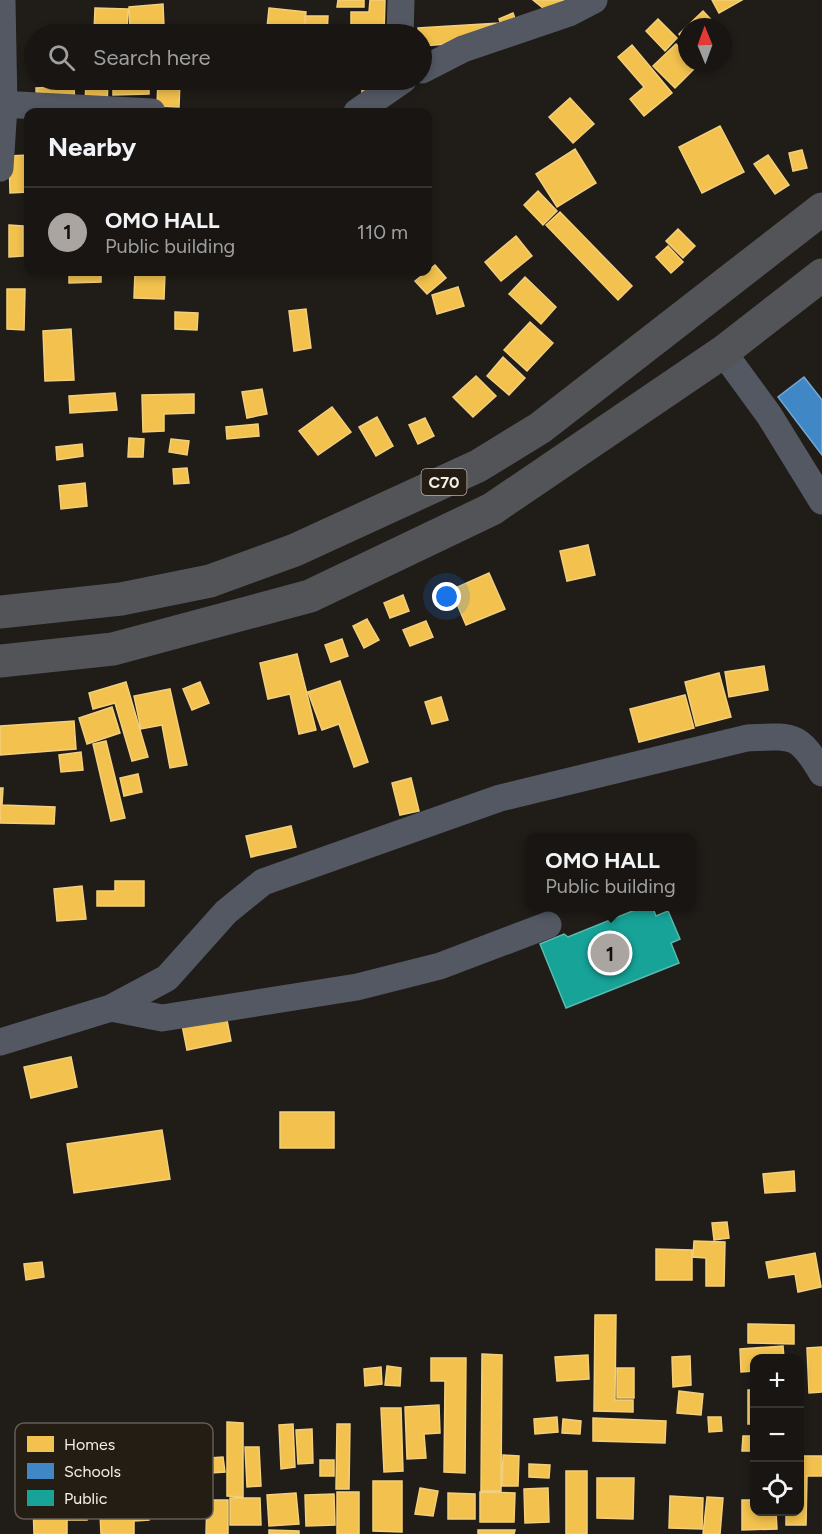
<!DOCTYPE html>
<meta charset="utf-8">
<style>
:root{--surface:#181512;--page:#211e1b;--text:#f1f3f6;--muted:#9f9f9f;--line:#363432;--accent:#aaa5a0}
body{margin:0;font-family:Figtree,sans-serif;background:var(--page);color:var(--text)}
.controls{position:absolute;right:18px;bottom:18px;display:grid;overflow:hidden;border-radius:12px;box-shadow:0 3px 9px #0003}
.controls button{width:54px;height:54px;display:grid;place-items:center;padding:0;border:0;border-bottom:2px solid var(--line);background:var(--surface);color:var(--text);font:30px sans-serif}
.compass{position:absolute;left:678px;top:18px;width:54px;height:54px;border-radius:50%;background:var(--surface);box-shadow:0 3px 9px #0003;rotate:359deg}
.you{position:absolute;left:447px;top:597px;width:21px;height:21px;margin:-15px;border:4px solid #fff;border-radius:50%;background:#1a73e8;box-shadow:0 0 0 9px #1a73e833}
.badge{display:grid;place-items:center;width:39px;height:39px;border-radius:50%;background:var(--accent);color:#111;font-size:20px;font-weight:700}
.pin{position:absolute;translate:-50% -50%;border:3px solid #fff;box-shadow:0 2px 6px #0006}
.popup{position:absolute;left:525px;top:833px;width:171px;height:78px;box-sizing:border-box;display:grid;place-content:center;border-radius:12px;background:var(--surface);filter:drop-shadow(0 2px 4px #0005);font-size:20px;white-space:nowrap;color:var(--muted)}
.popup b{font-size:22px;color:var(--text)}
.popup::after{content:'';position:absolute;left:50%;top:100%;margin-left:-12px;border:12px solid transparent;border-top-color:var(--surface)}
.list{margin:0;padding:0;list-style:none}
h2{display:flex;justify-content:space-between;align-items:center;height:78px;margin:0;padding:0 24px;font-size:26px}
h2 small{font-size:20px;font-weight:400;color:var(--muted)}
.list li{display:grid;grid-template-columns:39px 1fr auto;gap:18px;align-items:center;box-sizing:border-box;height:90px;padding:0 24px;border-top:2px solid var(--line)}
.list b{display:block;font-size:22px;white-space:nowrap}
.list p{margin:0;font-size:20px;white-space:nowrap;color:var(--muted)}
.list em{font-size:20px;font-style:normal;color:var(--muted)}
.icon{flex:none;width:33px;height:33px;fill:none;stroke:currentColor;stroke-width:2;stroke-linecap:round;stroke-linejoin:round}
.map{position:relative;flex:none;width:822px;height:1534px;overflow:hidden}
.search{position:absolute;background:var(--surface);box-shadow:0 3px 9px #0003;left:24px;top:24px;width:408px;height:66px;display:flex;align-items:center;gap:15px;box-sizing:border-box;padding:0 21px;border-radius:33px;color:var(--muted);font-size:22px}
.panel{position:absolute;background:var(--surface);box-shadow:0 3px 9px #0003;left:24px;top:108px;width:408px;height:168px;border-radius:12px}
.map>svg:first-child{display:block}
.homes{fill:#f2c14e;stroke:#f3cf7c;stroke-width:1.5}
.schools{fill:#3f88c5;stroke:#76a7d0;stroke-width:1.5}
.public{fill:#17a398;stroke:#5abab0;stroke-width:1.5}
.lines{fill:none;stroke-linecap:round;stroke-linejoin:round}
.minor{stroke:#535863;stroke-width:27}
.highway{stroke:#535458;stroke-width:33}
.labels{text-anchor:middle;stroke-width:6;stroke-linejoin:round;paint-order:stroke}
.shield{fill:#241d14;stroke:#b6b0a9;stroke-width:1.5}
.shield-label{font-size:16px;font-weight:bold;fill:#f5efe9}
.key{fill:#241d14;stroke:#635c54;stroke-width:1.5}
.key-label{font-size:16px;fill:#f5efe9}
</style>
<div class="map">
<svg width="822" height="1534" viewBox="0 0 822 1534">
<rect width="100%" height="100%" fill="#201c18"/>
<path class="homes" d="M338,0H364V7H337Z
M370,0H385L384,34H351V12H369Z
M533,0H574L558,20Z
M712,0H742L719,13Z
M163,4L164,27L130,29L129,7Z
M95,8L128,9L127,34H88V32H94Z
M269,8L306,12L304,32L267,28Z
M703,11L718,27H687V43L679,34Z
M513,13L521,35L507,40L499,19Z
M305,16H328L327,34H305Z
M658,19L677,38L665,51L646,31Z
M500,23L448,44L422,46V34H419L418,28Z
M184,28L185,34H160V30Z
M676,44L687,55V63L698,65L675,88L653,66Z
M632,45L672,93L644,116L630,99L644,87L618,57Z
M86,80H108L107,108L85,107Z
M113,80H149V94L113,95Z
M158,80H180L179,107L157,106Z
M362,80H384L362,96Z
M74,86L75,107L37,109L36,88Z
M570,98L594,124L573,143L549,117Z
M720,126L744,172L702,193L679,147Z
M575,149L596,183L557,207L536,174Z
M802,150L807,168L793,171L789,153Z
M28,155V192L10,193L9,156Z
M768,155L789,185L775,194L754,164Z
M538,191L557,211L543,225L524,205Z
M560,212L632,286L618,300L546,225Z
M9,225L23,226V256L9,257Z
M678,229L695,246L683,258L666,241Z
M516,236L532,256L501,281L485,262Z
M668,246L683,262L671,273L656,257Z
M435,265L446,278L427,294L415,281Z
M69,272H101V282L69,283Z
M135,272H165L164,299L134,298Z
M525,277L556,307L541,324L509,294Z
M458,287L464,306L437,314L432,295Z
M7,289H25L24,330L7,329Z
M306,309L311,348L294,351L289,311Z
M175,312L198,313L197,330L175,329Z
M530,322L553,343L527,371L504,350Z
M71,329L74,380L45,381L43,331Z
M503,357L525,378L509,395L487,376Z
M476,376L496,396L473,417L453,397Z
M262,389L267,414L247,418L242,392Z
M115,393L117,410L70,413L69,396Z
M194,394V413L164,414V431L143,432L142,395Z
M332,407L351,432L318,455L299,431Z
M377,417L393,446L376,456L359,427Z
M425,418L434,436L418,444L409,425Z
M258,424L259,436L227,439L226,427Z
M129,438L144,439L143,457H128Z
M171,439L189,441L187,455L169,452Z
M82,444L83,456L57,460L56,447Z
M187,468L189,483L174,484L173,469Z
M85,483L87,506L61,509L59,486Z
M588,545L595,575L567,581L560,551Z
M489,573L505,609L466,625L451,590Z
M403,595L409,611L390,618L384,603Z
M367,619L379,640L364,648L353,626Z
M426,621L433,637L410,646L403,630Z
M342,639L348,656L331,662L325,645Z
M297,654L316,730L299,734L290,694L268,699L260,663Z
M764,666L768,690L729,697L725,672Z
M719,673L731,717L696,726L685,682Z
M340,681L368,762L354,767L339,724L322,730L308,692Z
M126,682L148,757L132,761L115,703L93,709L89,693Z
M200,682L209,703L192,710L183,689Z
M170,689L187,765L170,768L162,725L141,729L134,696Z
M685,695L694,728L639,742L630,709Z
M441,697L448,720L432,724L425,702Z
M112,707L120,733L87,744L79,718Z
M74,721L76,749L0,755V726Z
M106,741L125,818L111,821L93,744Z
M81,752L83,770L61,772L59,755Z
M138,774L142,792L124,796L120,778Z
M411,778L419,811L400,815L392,783Z
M0,788H3L2,805L55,807L54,824L0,823Z
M291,826L296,847L251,857L246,836Z
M115,881H144V906H97V891H115Z
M82,886L86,919L57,921L54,889Z
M226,1015L231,1041L187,1050L182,1025Z
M71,1057L77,1087L31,1098L24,1067Z
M280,1112H334V1148H280Z
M162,1130L170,1179L74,1193L67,1144Z
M794,1171L795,1191L765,1193L763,1174Z
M727,1222L729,1238L714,1240L712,1223Z
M694,1241L725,1242L724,1286H706V1258L693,1257Z
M656,1249L692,1250V1280H656Z
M815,1253L821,1287L798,1292L795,1274L769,1278L766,1262Z
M42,1262L44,1277L26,1280L24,1264Z
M595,1315H616L615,1400H633V1412L594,1411Z
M748,1324L794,1325V1344L748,1343Z
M783,1346L784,1358H754V1371L741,1372L740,1349Z
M822,1347V1392L809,1393L807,1348Z
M482,1354L502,1355L501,1491H481Z
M588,1355L589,1379L557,1381L555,1357Z
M690,1356L691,1385L673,1387L672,1357Z
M431,1358H466L465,1473L444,1472L445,1381H431Z
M387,1366L401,1368L400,1386L385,1385Z
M381,1367L382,1384L365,1386L364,1369Z
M617,1368H634V1398H617Z
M748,1390H754V1424H748Z
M679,1391L703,1394L701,1415L677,1413Z
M439,1405L440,1433L424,1434L426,1458L407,1459L405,1407Z
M381,1408H401L403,1471L384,1472Z
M557,1417L558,1432L535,1434L534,1419Z
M708,1417H721L722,1431L709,1432Z
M593,1418L666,1421L665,1443L593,1441Z
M563,1419L581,1421L580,1434L562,1433Z
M227,1422L243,1423V1497L227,1496Z
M293,1424L295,1467L281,1469L279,1425Z
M337,1424H350L349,1489H336Z
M312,1429L313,1463L298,1464L296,1430Z
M743,1436H754V1451H742Z
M40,1443H60L59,1473H40Z
M245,1447H259L261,1486L247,1487Z
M503,1455L519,1456L518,1486H502Z
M800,1456H822V1476H807L806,1525H786V1512H800Z
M223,1457L225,1472L211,1473L209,1458Z
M320,1460H334V1476H320Z
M529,1464L550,1465L549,1478L529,1477Z
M566,1471H587V1534H566Z
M597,1478H634L633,1519L597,1518Z
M373,1481H402V1532L373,1531Z
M148,1486L149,1520L134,1521V1534H101L100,1513L116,1512L115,1488Z
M420,1488L438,1491L433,1516L415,1514Z
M548,1488L549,1522L525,1523L524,1489Z
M337,1492H359V1534H337Z
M480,1492L515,1493L514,1522H480Z
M296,1493L299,1524L269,1526L267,1495Z
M448,1493L475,1494V1519H448Z
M334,1494L335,1525L306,1526L305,1495Z
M670,1496L703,1498L702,1529L669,1528Z
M707,1497L723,1498L720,1534H703Z
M230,1498H260L261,1525H230Z
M86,1500L87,1520H67V1534H34L33,1501Z
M207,1500H228V1534H206Z
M742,1500H754V1512H776L777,1529L742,1530Z
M269,1530L299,1531V1534H269Z
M478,1530H515L514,1534H478Z"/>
<path class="schools" d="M804,377L822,400V455L778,397Z"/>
<path class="public" d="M645,906H652L656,916L668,911L680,939L671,943L679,963L566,1008L540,944L564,934L568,937Z"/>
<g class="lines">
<path class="minor" d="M400,34L401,0
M422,70L463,49L569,13L594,0
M0,104L152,112
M357,112L403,80
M0,168L4,106L2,0
M723,352L769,415L822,501
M111,1008L162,1018L357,987L440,966L548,925
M0,1042L111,1008L167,978L226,912L263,882L500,798L747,738C792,736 798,732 822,773"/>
<path class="highway" d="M0,612L121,599L210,581L295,550L478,466L540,428L822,209
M0,661L113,649L310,596L492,509L723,352L822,275"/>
</g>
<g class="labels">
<rect class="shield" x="421.5" y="469" width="45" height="26" rx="4.5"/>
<g class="shield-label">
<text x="444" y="488">C70</text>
</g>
</g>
<rect x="15" y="1423" width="198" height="96" rx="9" class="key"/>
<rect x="27" y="1436" width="27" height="16" fill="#f2c14e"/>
<rect x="27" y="1463" width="27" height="16" fill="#3f88c5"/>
<rect x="27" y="1490" width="27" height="16" fill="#17a398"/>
<g class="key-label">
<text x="64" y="1450">Homes</text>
<text x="64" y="1477">Schools</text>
<text x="64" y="1504">Public</text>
</g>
</svg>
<div class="controls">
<button>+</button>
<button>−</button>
<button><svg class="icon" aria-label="locate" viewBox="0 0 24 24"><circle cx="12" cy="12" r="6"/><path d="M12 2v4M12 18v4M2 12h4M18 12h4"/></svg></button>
</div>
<svg class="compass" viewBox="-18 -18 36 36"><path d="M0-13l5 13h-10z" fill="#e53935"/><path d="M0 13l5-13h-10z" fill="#9f9f9f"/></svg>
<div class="you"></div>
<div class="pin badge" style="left:610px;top:953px">1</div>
<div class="popup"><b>OMO HALL</b>Public building</div>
<div class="search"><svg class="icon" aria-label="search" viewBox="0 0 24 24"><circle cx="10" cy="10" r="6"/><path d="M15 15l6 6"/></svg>Search here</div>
<section class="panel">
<h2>Nearby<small></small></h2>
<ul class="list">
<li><span class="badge">1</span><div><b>OMO HALL</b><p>Public building</p></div><em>110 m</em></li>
</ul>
</section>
</div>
